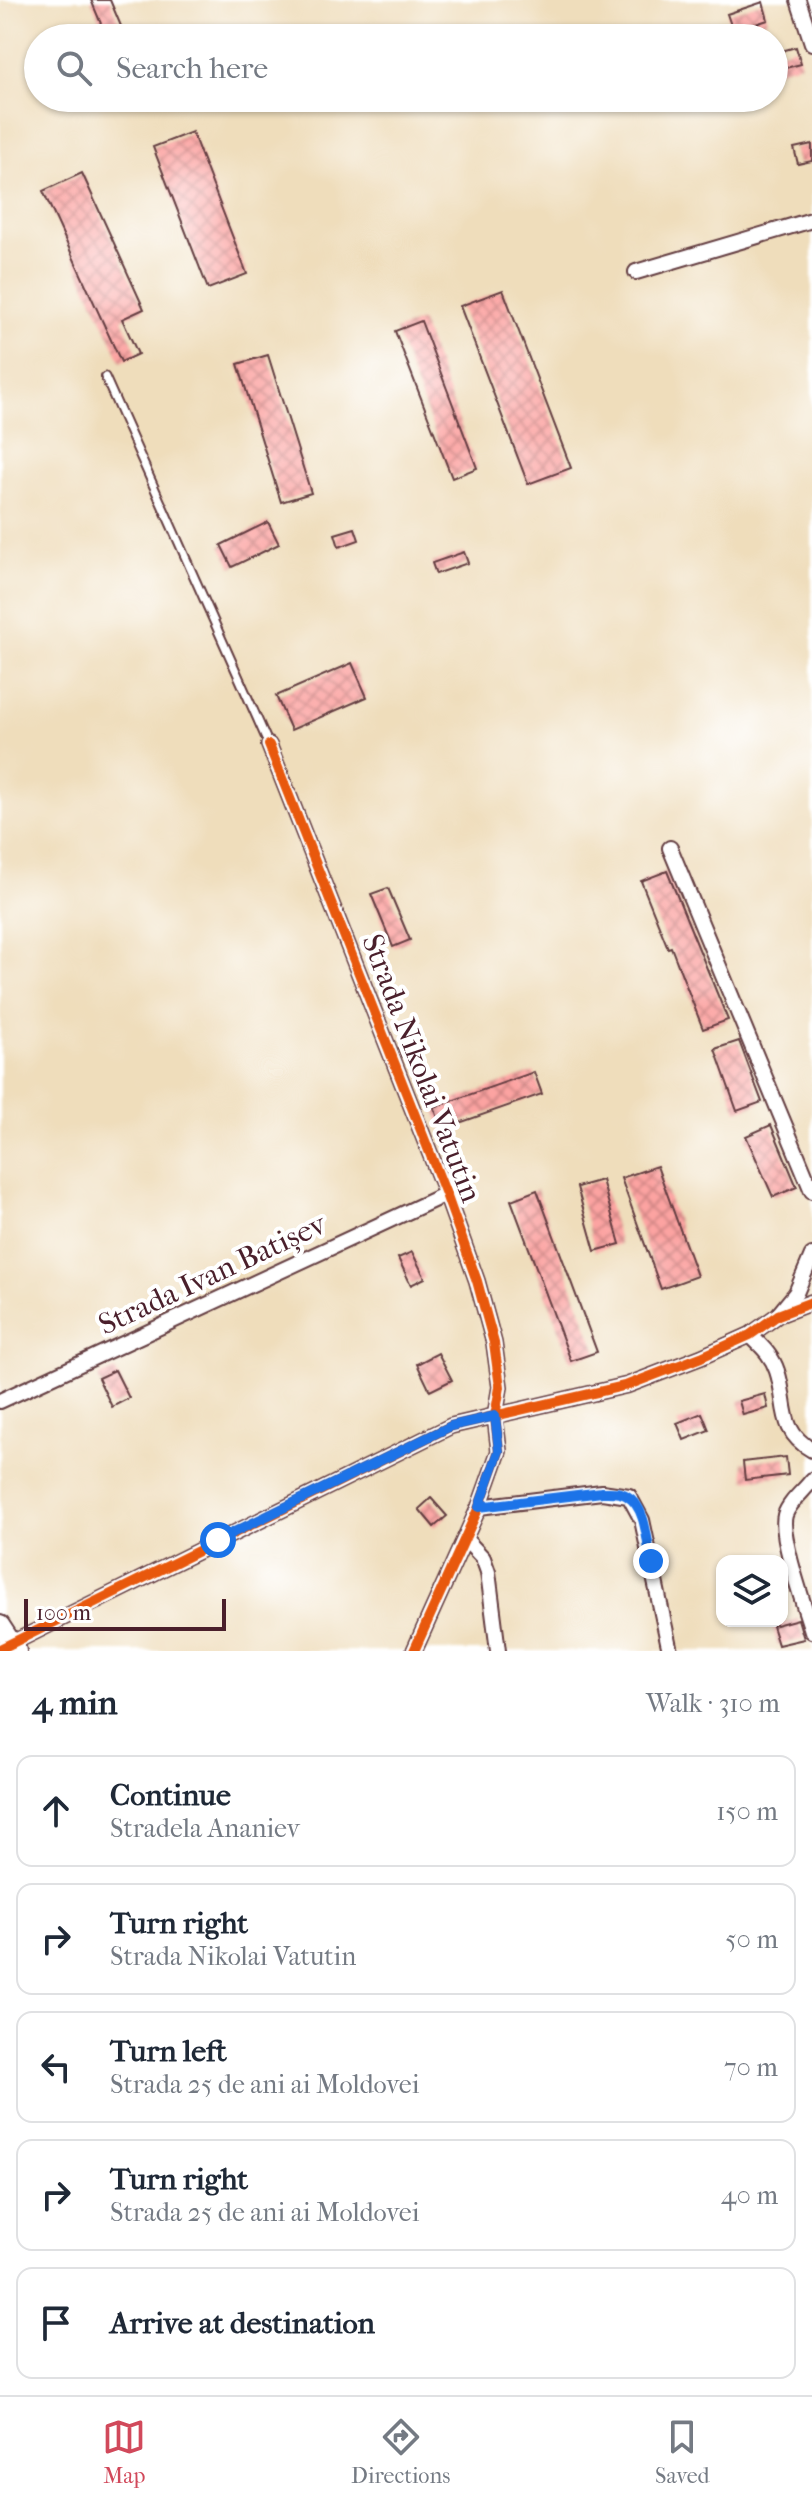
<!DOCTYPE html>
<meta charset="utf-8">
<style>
:root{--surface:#fff;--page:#f6f6f7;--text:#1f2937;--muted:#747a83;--line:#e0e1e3;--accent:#d1495b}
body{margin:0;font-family:"IM FELL French Canon",serif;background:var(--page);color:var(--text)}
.controls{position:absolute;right:24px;bottom:24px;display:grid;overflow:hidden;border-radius:16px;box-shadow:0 2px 6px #0004}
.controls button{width:72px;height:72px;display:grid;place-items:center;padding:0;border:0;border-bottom:2px solid var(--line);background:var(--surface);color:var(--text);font:40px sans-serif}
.scale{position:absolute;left:24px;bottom:20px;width:202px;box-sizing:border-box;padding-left:8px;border:4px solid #4a1f2b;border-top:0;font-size:22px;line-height:28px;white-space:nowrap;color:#4a1f2b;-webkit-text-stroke:6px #fff;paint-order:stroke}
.stop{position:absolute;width:24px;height:24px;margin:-18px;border:6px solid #1a73e8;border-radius:50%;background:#fff}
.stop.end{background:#1a73e8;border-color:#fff;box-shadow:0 2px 8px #0008}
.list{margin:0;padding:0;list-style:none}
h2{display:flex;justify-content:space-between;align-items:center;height:104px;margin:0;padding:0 32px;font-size:34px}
h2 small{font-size:26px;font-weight:400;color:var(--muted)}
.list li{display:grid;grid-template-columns:52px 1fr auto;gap:24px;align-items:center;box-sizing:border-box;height:112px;margin:0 16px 16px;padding:0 16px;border:2px solid var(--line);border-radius:16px}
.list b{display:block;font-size:30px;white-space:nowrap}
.list p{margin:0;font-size:26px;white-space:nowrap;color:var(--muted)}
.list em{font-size:26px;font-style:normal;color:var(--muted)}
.icon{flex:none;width:44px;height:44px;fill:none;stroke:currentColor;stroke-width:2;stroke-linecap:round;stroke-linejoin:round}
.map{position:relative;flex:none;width:812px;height:1651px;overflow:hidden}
.search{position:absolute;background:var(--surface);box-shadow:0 2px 6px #0004;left:24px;right:24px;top:24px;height:88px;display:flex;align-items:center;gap:20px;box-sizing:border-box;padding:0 28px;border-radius:44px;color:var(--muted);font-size:30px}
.sheet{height:744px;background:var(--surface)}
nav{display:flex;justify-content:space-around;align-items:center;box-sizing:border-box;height:112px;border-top:2px solid var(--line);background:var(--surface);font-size:22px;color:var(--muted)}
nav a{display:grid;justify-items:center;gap:4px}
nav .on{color:var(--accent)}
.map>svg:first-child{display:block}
.building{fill:url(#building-cross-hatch)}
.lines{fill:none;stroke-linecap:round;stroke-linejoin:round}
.service-casing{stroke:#633c41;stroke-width:11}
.minor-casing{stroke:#633c41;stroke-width:18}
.tertiary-casing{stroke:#633c41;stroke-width:22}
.service{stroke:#fff;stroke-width:7}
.minor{stroke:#fff;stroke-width:14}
.tertiary{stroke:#fff;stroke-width:18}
.cycleway-casing{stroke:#fff;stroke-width:15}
.cycleway{stroke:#e8590c;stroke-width:10}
.route{stroke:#1a73e8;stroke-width:10}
.labels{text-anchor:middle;stroke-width:8;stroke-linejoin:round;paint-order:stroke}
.street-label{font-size:30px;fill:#4a1f2b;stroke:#fff}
</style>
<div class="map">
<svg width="812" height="1651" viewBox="0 0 812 1651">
<defs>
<pattern id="building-cross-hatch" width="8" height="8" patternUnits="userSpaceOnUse" patternTransform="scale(2)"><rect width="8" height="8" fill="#fca3a1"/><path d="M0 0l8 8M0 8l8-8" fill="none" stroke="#ce8483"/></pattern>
</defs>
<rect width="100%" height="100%" fill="#fff"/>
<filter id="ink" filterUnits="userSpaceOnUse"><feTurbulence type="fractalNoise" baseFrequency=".0125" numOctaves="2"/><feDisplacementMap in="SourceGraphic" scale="16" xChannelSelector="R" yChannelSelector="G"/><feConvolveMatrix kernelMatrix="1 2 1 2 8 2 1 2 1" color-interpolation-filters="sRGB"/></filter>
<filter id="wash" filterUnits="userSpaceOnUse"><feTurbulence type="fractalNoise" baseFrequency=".006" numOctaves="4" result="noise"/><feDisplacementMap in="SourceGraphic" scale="32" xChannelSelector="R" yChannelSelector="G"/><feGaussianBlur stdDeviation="1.8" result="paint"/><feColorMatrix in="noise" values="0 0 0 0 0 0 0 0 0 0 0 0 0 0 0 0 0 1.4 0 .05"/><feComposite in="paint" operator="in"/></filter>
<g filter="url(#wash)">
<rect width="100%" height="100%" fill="#efddbb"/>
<g id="blocks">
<path class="building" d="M91,0H110L126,38H107Z
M763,2L768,20L733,31L727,14Z
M796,47L801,64L774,71V53Z
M192,132L247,274L208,289L153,147Z
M812,144V161L798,164L794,148Z
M82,173L144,309L122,319L138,354L121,362L43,191Z
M503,290L571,468L528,484L460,306Z
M421,321L477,468L452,478L395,331Z
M268,355L311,493L281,502L238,364Z
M268,522L279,544L232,567L221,545Z
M355,528L359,540L339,547L335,534Z
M464,552L468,563L436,574L432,563Z
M352,663L367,697L291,730L276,696Z
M667,871L728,1020L703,1029L671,947L668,948L641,881Z
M388,888L410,940L393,947L371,894Z
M739,1041L762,1102L737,1111L715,1049Z
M534,1072L542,1094L442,1129L434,1107Z
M771,1125L797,1187L773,1197L746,1136Z
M657,1166L697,1276L661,1289L621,1178Z
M602,1180L620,1244L595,1251L577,1187Z
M537,1190L597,1352L571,1361L511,1200Z
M412,1252L425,1278L411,1285L398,1258Z
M438,1353L452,1380L430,1391L417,1364Z
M115,1370L129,1398L112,1407L98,1378Z
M765,1394L768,1408L743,1415L739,1401Z
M702,1413L709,1430L684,1440L677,1423Z
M786,1457L788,1475L745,1480L743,1462Z
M431,1498L447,1516L434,1527L419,1509Z
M798,1619L804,1639L778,1645L772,1626Z"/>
</g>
</g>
<g filter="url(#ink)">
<use href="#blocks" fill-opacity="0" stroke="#633c41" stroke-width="2"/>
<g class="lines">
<defs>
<path id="service" d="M105,377L269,745"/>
<path id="minor" d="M798,0L812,43
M636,272L812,220
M269,745L446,1194L477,1281L494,1343L500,1387L495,1416L499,1451L479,1507L414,1651
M670,848L812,1191
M778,1315L796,1293L812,1255
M750,1335C761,1346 772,1355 777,1371C788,1403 777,1430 812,1450
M0,1401L446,1194
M812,1480C804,1491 789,1502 785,1515C779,1536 805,1607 812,1631
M479,1507L602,1492L629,1496L642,1520L670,1651
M465,1539L483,1558L488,1572L498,1651
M0,1649L451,1426L628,1385L701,1357L750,1335L778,1315L812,1302"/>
<path id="tertiary" d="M0,1625L17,1651"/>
</defs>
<use href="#service" class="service-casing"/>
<use href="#minor" class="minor-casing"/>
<use href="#tertiary" class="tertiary-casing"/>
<use href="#service" class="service"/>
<use href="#minor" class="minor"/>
<use href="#tertiary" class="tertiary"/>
<defs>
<path id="cycleway" d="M269,745L446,1194L477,1281L494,1343L500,1387L495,1416L499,1451L479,1507L414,1651
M0,1649L451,1426L628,1385L701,1357L750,1335L778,1315L812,1302"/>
</defs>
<use href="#cycleway" class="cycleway-casing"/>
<use href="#cycleway" class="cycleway"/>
</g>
</g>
<g class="lines" filter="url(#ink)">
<path class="route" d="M218,1540L451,1426L495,1416L499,1451L479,1507L602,1492C610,1492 620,1491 627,1496C646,1506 647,1542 651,1561"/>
</g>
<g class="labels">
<g class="street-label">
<text transform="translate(422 1068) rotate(69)" y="10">Strada Nikolai Vatutin</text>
<text transform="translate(212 1274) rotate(-25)" y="10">Strada Ivan Batișev</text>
</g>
</g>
</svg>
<div class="controls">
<button><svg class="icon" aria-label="layers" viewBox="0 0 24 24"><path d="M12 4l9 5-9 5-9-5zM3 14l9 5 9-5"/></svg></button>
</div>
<div class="scale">100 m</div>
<div class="stop" style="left:218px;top:1540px"></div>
<div class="stop end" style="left:651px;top:1561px"></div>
<div class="search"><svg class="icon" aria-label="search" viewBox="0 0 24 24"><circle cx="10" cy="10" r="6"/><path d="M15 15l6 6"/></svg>Search here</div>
</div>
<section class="sheet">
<h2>4 min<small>Walk · 310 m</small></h2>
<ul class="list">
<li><svg class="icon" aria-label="ahead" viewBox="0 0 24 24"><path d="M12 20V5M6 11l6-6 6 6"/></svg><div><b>Continue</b><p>Stradela Ananiev</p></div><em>150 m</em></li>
<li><svg class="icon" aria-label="right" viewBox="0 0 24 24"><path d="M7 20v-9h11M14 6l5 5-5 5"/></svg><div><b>Turn right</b><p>Strada Nikolai Vatutin</p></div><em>50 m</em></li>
<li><svg class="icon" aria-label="left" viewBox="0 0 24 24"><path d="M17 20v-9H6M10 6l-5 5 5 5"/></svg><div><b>Turn left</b><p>Strada 25 de ani ai Moldovei</p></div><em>70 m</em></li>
<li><svg class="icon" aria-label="right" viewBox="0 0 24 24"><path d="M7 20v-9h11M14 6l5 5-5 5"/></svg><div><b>Turn right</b><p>Strada 25 de ani ai Moldovei</p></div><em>40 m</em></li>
<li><svg class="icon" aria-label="arrive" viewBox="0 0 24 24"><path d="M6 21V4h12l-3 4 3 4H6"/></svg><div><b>Arrive at destination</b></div></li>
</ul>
</section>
<nav>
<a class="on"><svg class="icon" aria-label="map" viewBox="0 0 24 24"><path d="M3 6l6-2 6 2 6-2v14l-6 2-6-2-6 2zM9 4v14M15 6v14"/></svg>Map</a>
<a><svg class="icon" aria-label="directions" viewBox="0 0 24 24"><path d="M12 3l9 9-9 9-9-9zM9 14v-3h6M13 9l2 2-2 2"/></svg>Directions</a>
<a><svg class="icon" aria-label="saved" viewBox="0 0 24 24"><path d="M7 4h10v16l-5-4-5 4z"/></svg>Saved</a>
</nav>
